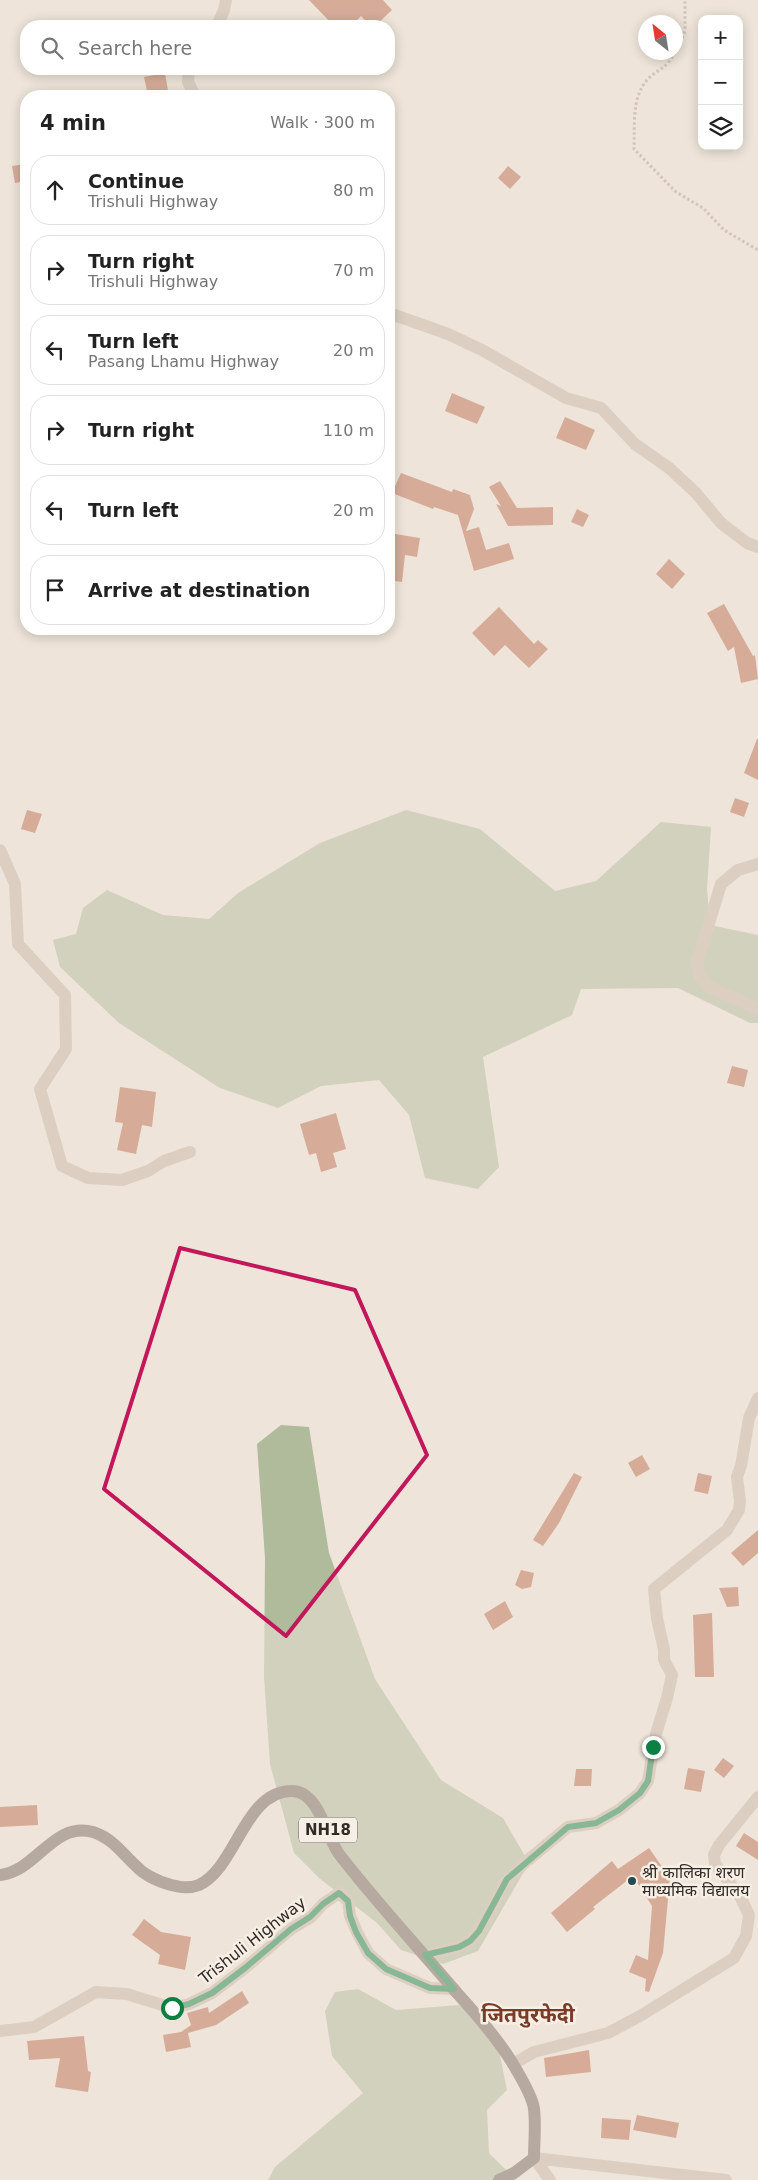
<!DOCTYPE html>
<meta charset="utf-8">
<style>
:root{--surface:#fff;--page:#f6f6f6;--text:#222;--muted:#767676;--line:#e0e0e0}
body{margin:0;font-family:"DejaVu Sans","Noto Sans Devanagari",sans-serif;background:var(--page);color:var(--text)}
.controls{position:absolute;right:15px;top:15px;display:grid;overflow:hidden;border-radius:10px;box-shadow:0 2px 12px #0003}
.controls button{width:45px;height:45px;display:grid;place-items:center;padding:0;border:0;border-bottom:1px solid var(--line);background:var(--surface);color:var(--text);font:25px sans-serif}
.compass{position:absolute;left:638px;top:15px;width:45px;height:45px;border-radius:50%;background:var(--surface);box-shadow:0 2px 12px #0003;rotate:330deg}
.stop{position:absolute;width:15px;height:15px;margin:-11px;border:4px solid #0b8043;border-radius:50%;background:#fff}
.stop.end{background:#0b8043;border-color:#fff;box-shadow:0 1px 5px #0008}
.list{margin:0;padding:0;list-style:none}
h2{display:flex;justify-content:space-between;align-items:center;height:65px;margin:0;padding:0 20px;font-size:21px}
h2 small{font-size:16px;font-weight:400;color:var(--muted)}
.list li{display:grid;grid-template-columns:32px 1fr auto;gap:15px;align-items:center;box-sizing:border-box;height:70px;margin:0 10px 10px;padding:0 10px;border:1px solid var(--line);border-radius:20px}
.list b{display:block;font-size:19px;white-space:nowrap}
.list p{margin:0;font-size:16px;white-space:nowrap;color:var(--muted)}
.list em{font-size:16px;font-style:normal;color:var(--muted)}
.icon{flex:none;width:28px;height:28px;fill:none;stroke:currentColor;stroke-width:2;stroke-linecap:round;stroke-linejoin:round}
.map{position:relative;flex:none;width:758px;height:2180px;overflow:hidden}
.search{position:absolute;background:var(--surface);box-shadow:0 2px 12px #0003;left:20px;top:20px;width:375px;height:55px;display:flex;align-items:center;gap:12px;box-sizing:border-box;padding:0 18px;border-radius:20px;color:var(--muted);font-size:19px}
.panel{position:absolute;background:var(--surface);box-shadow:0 2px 12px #0003;left:20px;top:90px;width:375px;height:545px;border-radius:20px}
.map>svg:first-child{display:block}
.green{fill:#b0bb9b}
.building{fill:#b9684c}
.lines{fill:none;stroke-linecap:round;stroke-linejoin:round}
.path{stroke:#b09f91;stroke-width:3;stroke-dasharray:2.5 2.5;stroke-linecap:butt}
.minor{stroke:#c5b5a7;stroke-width:12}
.major{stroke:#726259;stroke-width:12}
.route{stroke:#0b8043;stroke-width:6}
.marked{fill:none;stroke:#c2185b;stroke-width:4;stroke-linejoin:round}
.poi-dot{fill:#214b4f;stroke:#f6efe5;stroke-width:2}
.labels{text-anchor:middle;stroke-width:5;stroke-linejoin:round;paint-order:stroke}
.shield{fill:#f6efe5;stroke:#6d655f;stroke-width:1}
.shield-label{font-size:15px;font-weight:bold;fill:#322a26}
.poi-label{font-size:16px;fill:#322a26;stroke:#f6efe5;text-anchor:start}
.street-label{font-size:16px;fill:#322a26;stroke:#f6efe5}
.district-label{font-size:21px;font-weight:bold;fill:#783c28;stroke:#f6efe5}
</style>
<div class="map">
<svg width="758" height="2180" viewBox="0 0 758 2180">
<rect width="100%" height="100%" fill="#eee4d9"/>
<path class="green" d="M406,810L480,829L555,891L596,881L661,822L711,827L707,889L710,925L758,935V1023H750L678,988L581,989L572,1015L483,1057L499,1167L478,1189L425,1178L409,1115L379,1080L321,1086L278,1108L220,1088L119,1023L60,967L53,940L76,934L83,908L107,890L163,915L209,919L238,893L320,843Z
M281,1425L309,1427L329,1553L375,1679L441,1780L503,1818L529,1863L478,1951L443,1964L401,1950L377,1923L319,1878L294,1853L270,1764L264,1677L265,1558L257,1444Z
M358,1989L396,2010L459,2005L495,2031L507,2090L487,2110L489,2153L516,2180H268L275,2167L363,2093L332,2056L325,2011L335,1992Z"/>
<path class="building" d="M309,0H383L392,10L375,26H371L361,16L351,26H334Z
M165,73L169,96H148L144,77Z
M26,164V181L15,183L12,166Z
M508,166L521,177L510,189L498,178Z
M452,393L485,407L477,424L445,411Z
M565,417L595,430L586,450L556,438Z
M401,473L452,492L453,489L470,495L474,509L466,531L479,527L486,550L509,543L514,559L474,571L458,515L434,507L433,509L392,493Z
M500,481L517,508L553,507V525L508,526L496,504L501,506L489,487Z
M577,509L589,515L583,527L571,522Z
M389,533L420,538L417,557L405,555L402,582L389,580Z
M669,559L685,574L672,589L656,574Z
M724,604L753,656L755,655L758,679L741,683L734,647L728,651L707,613Z
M499,607L534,644L538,640L548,649L529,668L505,645L494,656L472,633Z
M757,739H758V780L744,773Z
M735,798L749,803L744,817L730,812Z
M27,810L42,814L35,833L21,829Z
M732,1066L748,1070L744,1087L727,1083Z
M120,1087L156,1092L152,1127L142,1125L136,1154L117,1150L123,1123L115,1122Z
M336,1113L346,1149L333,1153L337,1167L321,1172L316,1153L309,1155L300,1124Z
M642,1455L650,1469L636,1477L628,1463Z
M574,1473L582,1477L559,1523L543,1546L533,1540Z
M698,1473L712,1476L708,1494L694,1491Z
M758,1530V1553L743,1566L731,1553Z
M521,1570L534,1573L531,1587L522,1589L515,1585Z
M738,1587L739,1606L727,1607L719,1588Z
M505,1601L513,1617L493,1630L484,1614Z
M712,1613L714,1677H695L693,1615Z
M723,1758L734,1766L724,1778L714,1770Z
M688,1768L705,1771L701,1792L684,1789Z
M576,1769H592L591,1786H574Z
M37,1805L38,1825L0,1827V1807Z
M744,1833L758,1842V1860L736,1846Z
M649,1848L670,1878L663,1953L649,1992L645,1991L646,1979L629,1972L636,1955L648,1960L652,1906L633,1876L593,1907L595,1909L567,1932L551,1913L612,1861L618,1869Z
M144,1919L161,1932L191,1937L185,1970L158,1964L160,1955L132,1935Z
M242,1991L249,2003L216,2025L188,2033L191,2047L166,2052L163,2035L181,2032L191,2025L187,2013L208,2007L209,2013Z
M84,2036L88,2071L91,2072L88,2092L55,2087L60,2058L29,2060L27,2041Z
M589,2050L591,2072L546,2077L544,2058Z
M637,2115L679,2123L676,2138L633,2130Z
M602,2118L631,2120L629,2140L601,2138Z"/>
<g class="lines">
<path class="path" d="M675,52C667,69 659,68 648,79C631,97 635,126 634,149L676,192L703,208L724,230L758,250
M676,52L685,31V0"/>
<path class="minor" d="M217,26L224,10L226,0
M189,69L188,82L195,96
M389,313L448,334L482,350L566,398L601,408L635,444L669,468L695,492L721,523L747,543L758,547
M0,850L15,884L18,944L65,995L66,1049L40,1089L62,1166L88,1178L122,1180L148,1171L164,1161L190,1152
M758,864L738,870L721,884L697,963L700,976L707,986L758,1009
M425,1955L459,1947L470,1941L487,1917L502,1886L522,1865L568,1827L596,1823L619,1810L640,1793L648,1781L656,1734L667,1698L672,1675L664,1660V1650L657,1618L654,1589L727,1530L739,1510L740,1501L737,1477L741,1466L749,1418L758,1398
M0,2031L34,2027L96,1992L127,1994L172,2008L189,2004L212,1993L245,1968L291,1929L311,1917L323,1904L339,1893L348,1901L350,1916L357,1932L368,1953L386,1969L430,1988L454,1989
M513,2064L534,2052L608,2033L640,2016L734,1958L746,1936L749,1915L740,1896L715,1864L714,1855L719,1845L758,1797
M534,2158L726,2180
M534,2158L550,2180"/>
<path class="major" d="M0,1875C37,1871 53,1821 93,1832C112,1838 122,1853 135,1865C144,1875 157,1881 171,1885C180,1887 189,1889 199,1885C237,1867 244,1791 292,1791C319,1791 327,1838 339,1854C376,1902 418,1947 457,1993C477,2015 498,2039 513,2064C519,2074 533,2098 534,2109C536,2125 534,2142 534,2158L514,2173L499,2180"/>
</g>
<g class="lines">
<path class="route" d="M172,2008L189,2004L212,1993L245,1968L291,1929L310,1917L323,1904L339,1893L348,1901L350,1916L356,1932L368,1953L386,1969L430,1988L454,1989L425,1955L459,1947L470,1941L479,1931L507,1879L568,1827L596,1823L619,1810L640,1793L648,1781L653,1747"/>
</g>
<path d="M0 0H758V2180H0ZM180,1248L355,1290L427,1455L286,1636L104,1489Z" fill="#eee4d9" fill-opacity=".55" fill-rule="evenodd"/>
<path class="marked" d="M180,1248L355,1290L427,1455L286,1636L104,1489Z"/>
<circle class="poi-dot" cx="632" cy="1881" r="5"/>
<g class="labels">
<rect class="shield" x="299" y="1817.5" width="58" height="25" rx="4"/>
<g class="shield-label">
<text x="328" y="1835">NH18</text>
</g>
<g class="poi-label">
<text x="642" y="1878">श्री कालिका शरण<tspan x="642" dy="18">माध्यमिक विद्यालय</tspan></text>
</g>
<g class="street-label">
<text transform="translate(252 1940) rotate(-38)" y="6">Trishuli Highway</text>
</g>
<g class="district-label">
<text x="528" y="2022">जितपुरफेदी</text>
</g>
</g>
</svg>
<div class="controls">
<button>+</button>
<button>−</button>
<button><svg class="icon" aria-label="layers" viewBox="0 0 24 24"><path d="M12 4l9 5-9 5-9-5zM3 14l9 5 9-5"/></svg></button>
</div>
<svg class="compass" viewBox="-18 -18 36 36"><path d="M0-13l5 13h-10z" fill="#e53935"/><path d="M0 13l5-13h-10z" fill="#767676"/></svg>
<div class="stop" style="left:172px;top:2008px"></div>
<div class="stop end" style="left:653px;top:1747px"></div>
<div class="search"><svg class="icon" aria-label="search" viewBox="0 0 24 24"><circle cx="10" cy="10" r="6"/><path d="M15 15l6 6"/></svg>Search here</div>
<section class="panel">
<h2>4 min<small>Walk · 300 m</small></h2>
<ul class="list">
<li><svg class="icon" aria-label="ahead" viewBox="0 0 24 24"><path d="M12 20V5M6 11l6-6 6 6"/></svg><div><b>Continue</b><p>Trishuli Highway</p></div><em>80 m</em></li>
<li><svg class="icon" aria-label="right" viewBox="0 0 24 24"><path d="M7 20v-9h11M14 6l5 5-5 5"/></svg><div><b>Turn right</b><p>Trishuli Highway</p></div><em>70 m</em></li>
<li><svg class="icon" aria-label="left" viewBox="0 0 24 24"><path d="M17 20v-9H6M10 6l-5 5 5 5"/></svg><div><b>Turn left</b><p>Pasang Lhamu Highway</p></div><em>20 m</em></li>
<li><svg class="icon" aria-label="right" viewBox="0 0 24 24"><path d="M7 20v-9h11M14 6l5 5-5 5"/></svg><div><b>Turn right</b></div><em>110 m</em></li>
<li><svg class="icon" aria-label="left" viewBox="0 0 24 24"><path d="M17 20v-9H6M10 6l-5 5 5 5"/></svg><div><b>Turn left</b></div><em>20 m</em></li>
<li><svg class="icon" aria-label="arrive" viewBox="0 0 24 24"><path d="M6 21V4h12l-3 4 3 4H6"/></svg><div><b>Arrive at destination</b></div></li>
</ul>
</section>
</div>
